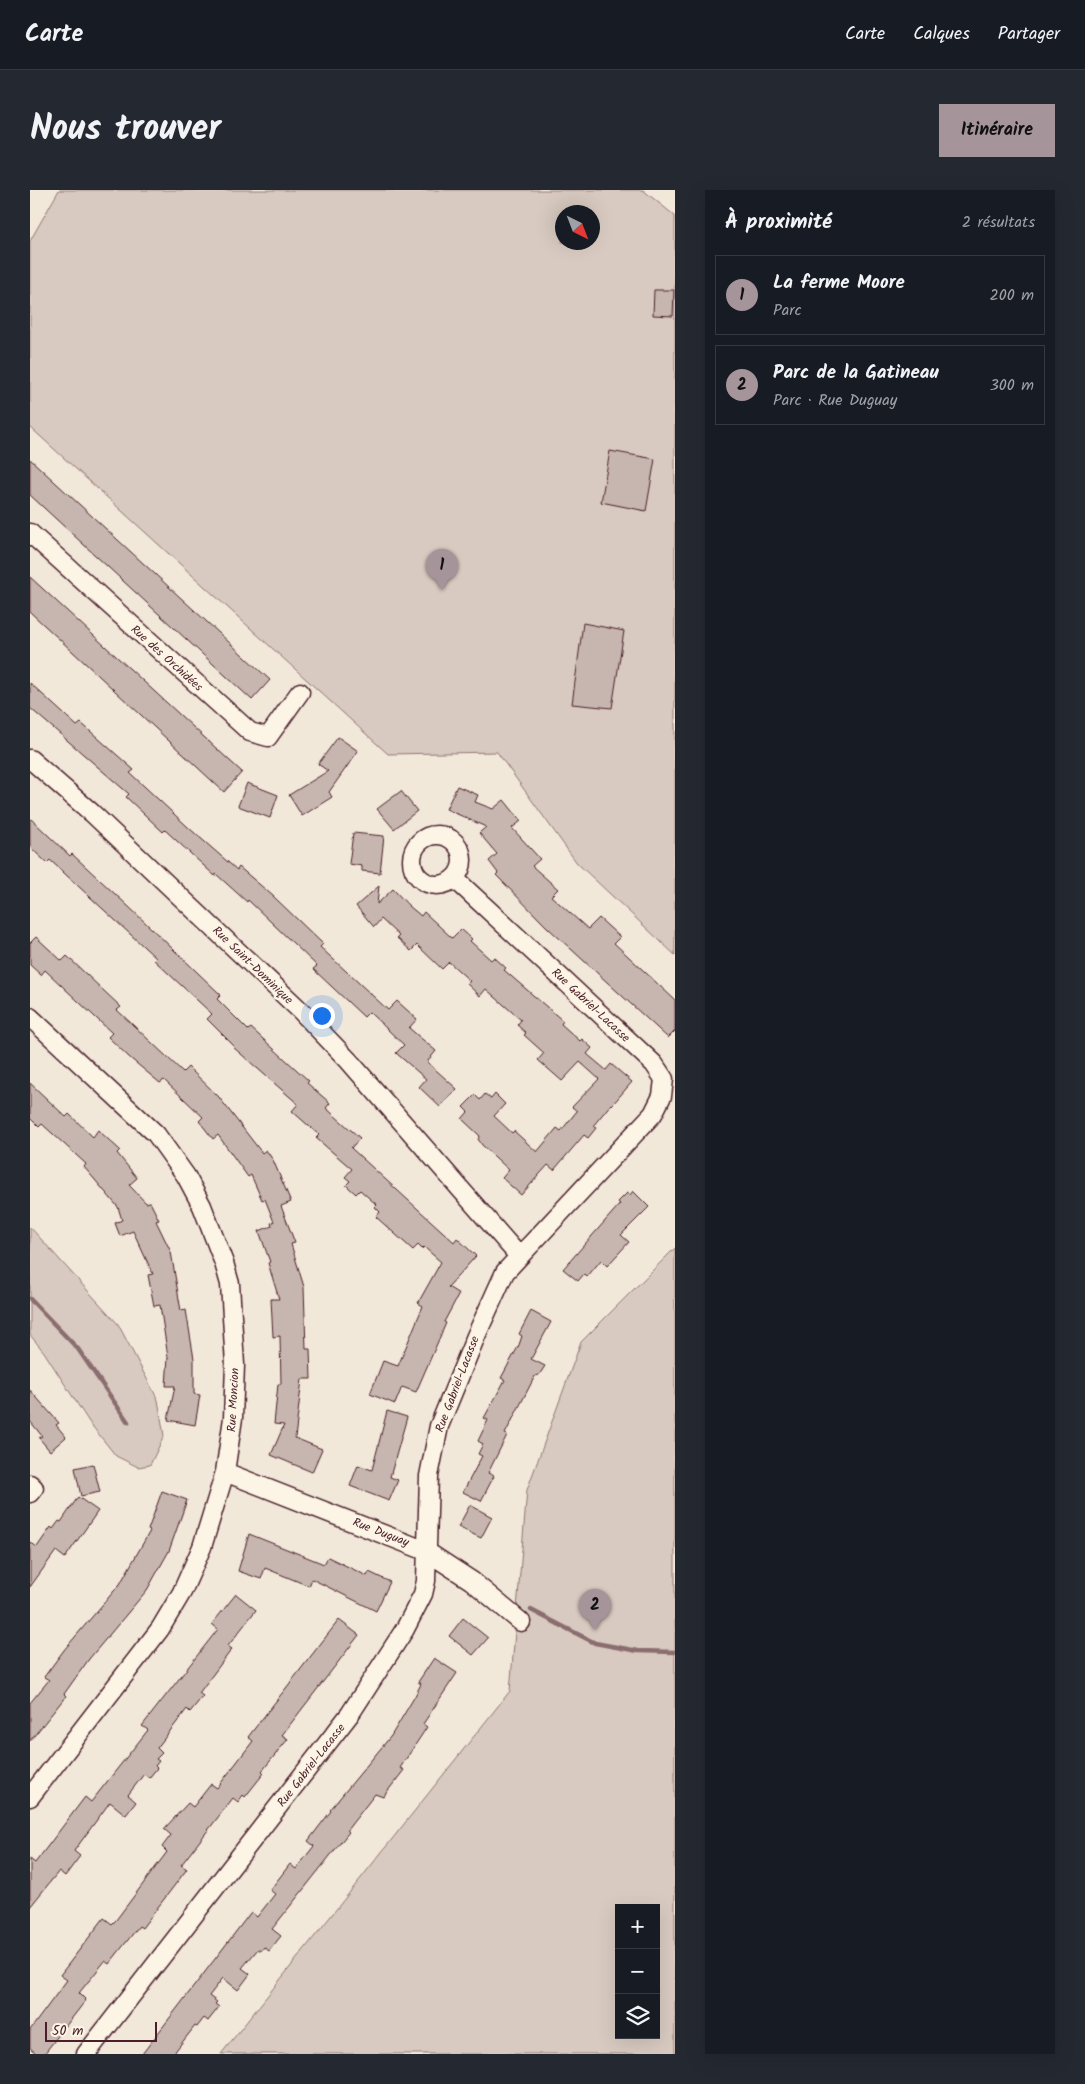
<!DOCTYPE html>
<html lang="fr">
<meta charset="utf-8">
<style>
:root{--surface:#171b24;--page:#242831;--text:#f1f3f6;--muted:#9ea1a6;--line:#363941;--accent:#a6949b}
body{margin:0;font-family:Kalam,sans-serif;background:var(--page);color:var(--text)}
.controls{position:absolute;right:15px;bottom:15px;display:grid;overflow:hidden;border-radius:0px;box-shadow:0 5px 20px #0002}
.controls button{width:45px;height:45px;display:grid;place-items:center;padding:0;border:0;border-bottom:1px solid var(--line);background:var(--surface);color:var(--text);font:25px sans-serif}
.compass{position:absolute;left:525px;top:15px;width:45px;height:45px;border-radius:50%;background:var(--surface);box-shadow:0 5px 20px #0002;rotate:138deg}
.scale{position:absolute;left:15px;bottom:12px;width:112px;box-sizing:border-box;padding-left:5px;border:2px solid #4a1f2b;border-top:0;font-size:14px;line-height:18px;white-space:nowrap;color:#4a1f2b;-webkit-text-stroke:4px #fcf5e5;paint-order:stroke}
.you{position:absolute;left:291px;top:825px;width:18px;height:18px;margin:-12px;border:4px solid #fff;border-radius:50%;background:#1a73e8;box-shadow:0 0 0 8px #1a73e833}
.badge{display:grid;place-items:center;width:32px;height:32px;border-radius:50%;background:var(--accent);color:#111;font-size:16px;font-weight:700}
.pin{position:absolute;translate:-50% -41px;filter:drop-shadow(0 1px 2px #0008)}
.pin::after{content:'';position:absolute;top:26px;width:18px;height:15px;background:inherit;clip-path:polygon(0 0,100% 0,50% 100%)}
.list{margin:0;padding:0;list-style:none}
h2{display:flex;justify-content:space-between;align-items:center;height:65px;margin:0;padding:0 20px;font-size:21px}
h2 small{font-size:16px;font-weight:400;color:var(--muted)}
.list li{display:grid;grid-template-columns:32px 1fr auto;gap:15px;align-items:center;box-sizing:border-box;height:80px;margin:0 10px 10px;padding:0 10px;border:1px solid var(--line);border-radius:0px}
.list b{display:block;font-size:19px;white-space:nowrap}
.list p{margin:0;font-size:16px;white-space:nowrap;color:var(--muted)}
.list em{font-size:16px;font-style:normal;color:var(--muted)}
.icon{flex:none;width:28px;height:28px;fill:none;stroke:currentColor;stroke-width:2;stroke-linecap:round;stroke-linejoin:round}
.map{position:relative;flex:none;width:645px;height:1864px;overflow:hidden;border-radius:0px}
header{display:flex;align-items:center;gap:30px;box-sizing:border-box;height:70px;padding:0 25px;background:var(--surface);border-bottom:1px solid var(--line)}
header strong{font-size:24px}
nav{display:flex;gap:28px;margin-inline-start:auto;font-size:18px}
.intro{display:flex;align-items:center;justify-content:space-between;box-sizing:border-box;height:120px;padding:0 30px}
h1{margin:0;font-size:35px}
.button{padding:12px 22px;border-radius:0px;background:var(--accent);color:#111;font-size:18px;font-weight:700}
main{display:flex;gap:30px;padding:0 30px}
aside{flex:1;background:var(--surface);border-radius:0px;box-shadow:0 5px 20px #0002}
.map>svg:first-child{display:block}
.green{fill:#d8cac0;stroke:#917476;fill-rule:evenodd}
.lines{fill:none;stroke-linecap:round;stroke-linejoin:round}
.stream{stroke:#8b6d6f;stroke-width:4.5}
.building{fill:#c7b6af;stroke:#4a1f2b}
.street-casing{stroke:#4a1f2b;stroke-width:21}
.street{stroke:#fcf5e5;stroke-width:18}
.labels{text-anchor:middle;stroke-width:5;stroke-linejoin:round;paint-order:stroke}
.street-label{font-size:12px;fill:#4a1f2b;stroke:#fcf5e5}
</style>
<header>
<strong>Carte</strong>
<nav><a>Carte</a><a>Calques</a><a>Partager</a></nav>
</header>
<div class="intro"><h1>Nous trouver</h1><a class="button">Itinéraire</a></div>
<main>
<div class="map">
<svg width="645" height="1864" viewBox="0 0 645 1864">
<rect width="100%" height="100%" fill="#f1e8da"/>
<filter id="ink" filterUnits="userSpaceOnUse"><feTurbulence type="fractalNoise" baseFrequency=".02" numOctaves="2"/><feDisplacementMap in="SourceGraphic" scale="10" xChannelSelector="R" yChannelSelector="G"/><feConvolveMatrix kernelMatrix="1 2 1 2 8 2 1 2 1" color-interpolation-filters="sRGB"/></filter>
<g filter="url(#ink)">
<path class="green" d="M29,0H613L645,26V765L547,673L467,562L358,564L0,237V51ZM532,22H562V52H532Z
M0,1037L88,1134L128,1210L134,1246L120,1275L108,1277L86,1266L59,1232L14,1162L0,1145Z
M645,1058V1864H191L480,1501L497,1300L551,1152ZM589,1718H626V1845H589Z"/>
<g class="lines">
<path class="stream" d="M0,1109L48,1159L98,1232
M501,1420L565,1453L608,1461L645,1462"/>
</g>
<path class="building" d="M624,100H644L643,126L623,125Z
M580,261L625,269L616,321L571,312Z
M0,269L240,490L222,510L0,305Z
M0,387L212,582L194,602L0,422Z
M553,433L594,441L582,518L542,514Z
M0,493L47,536L51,533L104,580L100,583L159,638L207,680L209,677L243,706L293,754L290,757L358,820L367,811L387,829L379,838L406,861L397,872L427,899L410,917L389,897L396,889L366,863L374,855L339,822L334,827L283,779L287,776L218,710L217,712L186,684L185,686L135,640L133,642L96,607L99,604L0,518Z
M308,547L328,561L299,602L302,607L272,626L259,605L298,581L288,574Z
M217,593L248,605L240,628L208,616Z
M427,596L448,605L445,612L463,619L474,610L491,631L482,638L510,669L502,676L528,699L521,706L558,739L569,728L590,747L584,753L645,810V841L638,848L517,737L466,685L468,683L459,671L467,664L449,643L456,637L416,619Z
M371,601L387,621L364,639L347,619Z
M0,628L40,666L42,664L98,716L191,805L187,809L218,840L221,838L279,891L277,893L300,913L296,918L330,948L321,958L424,1052L427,1048L446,1066L418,1097L429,1104L414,1132L416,1133L386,1202L372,1197L365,1214L340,1204L353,1171L368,1176L393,1116L388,1113L411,1072L394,1057L392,1059L388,1055L383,1060L346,1027L350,1022L345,1017L347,1015L330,1000L326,1004L316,995L320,991L315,987L322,979L286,948L289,945L262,921L268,914L203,857L204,856L177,829L182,824L124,770L126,768L20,670L17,673L0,657Z
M323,643L354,646L350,683L332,681V676L319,674Z
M349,696L347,714L363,699L379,716L391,726L394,722L422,748L431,739L442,749L440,751L461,770L464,767L476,778L474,780L533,831L531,834L550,851L552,849L562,858L557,864L576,880L581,874L602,892L582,915L581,914L563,936L566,938L558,948L554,945L524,980L518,975L491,1005L472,988L479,980L452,955L448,949L450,946L432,929L438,922L433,917L445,905L450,910L455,904L461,909L465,904L475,914L464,926L482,943L484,941L507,962L527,938L531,941L547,921L542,917L569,889L550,872L532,891L508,870L514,863L494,845L496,843L487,835L491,830L456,799L450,806L437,794L440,791L419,772L412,779L387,755L381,761L367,748L369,746L351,729L344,737L326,716Z
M6,747L32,771L37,766L57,785L91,817L87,820L153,882L158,877L188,906L232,963L236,960L243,970L261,1012L251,1016L265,1053L261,1054L274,1097L276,1159H280L281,1189H272L265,1248L292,1259L282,1282L241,1265L254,1235L244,1234L248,1194H251L250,1146L243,1147L241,1109H249L238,1073L240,1072L229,1041L242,1036L241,1033L244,1032L235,1009L232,1010L221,985L218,987L188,945L183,949L169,931L173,927L134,890L130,893L100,868L78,847L82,843L15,780L11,785L0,775V753Z
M0,893L36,927L39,924L63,947L68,940L90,960L87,963L107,988L99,995L116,1013L120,1012L129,1030L126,1031L141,1062L151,1121L156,1120L164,1169V1204L170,1205L165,1235L138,1230L145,1196H136L138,1167L130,1115L124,1116L118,1085L123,1084L103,1041L90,1046L85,1033L92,1030L88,1017L54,977L56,974L12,934L9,937L0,928Z
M603,1001L619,1017L591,1045L599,1052L577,1076L571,1070L557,1087L554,1084L548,1091L533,1079L590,1014L588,1012L597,1003L600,1005Z
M501,1121L521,1132L501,1169L515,1176L509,1185L505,1186L475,1244L477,1245L458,1283L464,1286L451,1311L433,1302L452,1266L448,1264L453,1254L448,1251L458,1230L454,1228L475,1190L471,1188L489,1155L492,1146L489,1144Z
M0,1200L29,1233L26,1235L36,1247L20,1261L9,1248L12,1246L0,1231Z
M357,1221L377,1227L360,1287L368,1290L359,1311L320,1296L328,1275L342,1280Z
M63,1274L70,1302L51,1306L45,1278Z
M132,1301L157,1310L139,1361L117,1400L59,1469L34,1504L36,1506L0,1551V1513L19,1490L14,1487L34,1460L90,1394L120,1341L118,1340Z
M48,1307L68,1321L35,1368L26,1361L0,1397V1352L7,1357L21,1337L23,1339L29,1331L31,1332Z
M440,1315L462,1327L451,1348L428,1337Z
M219,1344L294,1374L298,1367L337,1386L339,1382L360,1392L346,1421L282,1389L279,1396L235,1378L231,1389L208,1381Z
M206,1404L226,1420L198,1456L202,1459L169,1503L173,1506L160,1522L157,1519L127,1558L132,1563L126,1569L129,1571L125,1576L127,1578L119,1588L114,1584L98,1605L106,1612L96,1625L80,1612L44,1661L50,1666L35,1686L29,1681L0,1717V1669L5,1673L55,1607L61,1612L118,1540L112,1536L188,1439L182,1434Z
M433,1428L458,1448L443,1465L419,1446Z
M309,1430L329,1445L252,1545L258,1549L232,1581L234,1583L215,1607L213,1605L208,1612L203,1608L151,1675L157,1679L112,1738L109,1736L79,1774L75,1771L49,1803L56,1810L14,1864H7L0,1858V1840L37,1790L30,1785L74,1728L82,1734L86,1730L137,1662L132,1657L141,1645L134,1639L158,1613L163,1617L181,1594L187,1598L223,1551L218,1547Z
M404,1468L427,1483L393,1534L397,1537L370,1578L374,1580L353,1607L345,1604L317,1640L319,1642L242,1739L251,1746L239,1761L234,1757L231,1761L228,1759L212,1778L220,1784L208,1800L193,1788L179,1806L187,1812L185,1814L189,1817L178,1831L174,1828L167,1837L165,1836L143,1864H112L221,1722L227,1727L245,1704L240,1700L260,1674L266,1679L284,1656L278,1651L301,1621L300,1620L361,1546L385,1506L391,1494L388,1492Z"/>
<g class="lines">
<defs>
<path id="street" d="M0,343L220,542L238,547L270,502
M0,569L62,623L272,822L319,871L488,1065
M382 670a25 25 0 1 1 50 0a25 25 0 1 1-50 0Z
M0,827L126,944L156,986L172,1016L194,1073L200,1094L205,1175L203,1228L195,1282L172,1357L152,1402L130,1439L0,1607
M195,1282L396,1361L442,1391L491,1432
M0,1294L4,1298L0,1303
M56,1864L320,1524L375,1439L393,1404L396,1391L399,1286L409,1236L446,1146L475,1082L623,924L632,906L634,889L624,874L424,688"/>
</defs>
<use href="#street" class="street-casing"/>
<use href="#street" class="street"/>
</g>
</g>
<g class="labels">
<g class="street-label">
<text transform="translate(137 468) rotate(42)" y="4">Rue des Orchidées</text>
<text transform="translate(223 775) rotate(44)" y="4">Rue Saint-Dominique</text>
<text transform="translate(561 815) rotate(43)" y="4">Rue Gabriel-Lacasse</text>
<text transform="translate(427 1194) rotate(-69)" y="4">Rue Gabriel-Lacasse</text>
<text transform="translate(203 1210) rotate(-87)" y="4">Rue Moncion</text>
<text transform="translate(351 1342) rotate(21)" y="4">Rue Duguay</text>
<text transform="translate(281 1575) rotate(-52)" y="4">Rue Gabriel-Lacasse</text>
</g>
</g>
</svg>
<div class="controls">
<button>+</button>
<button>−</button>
<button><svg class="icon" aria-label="layers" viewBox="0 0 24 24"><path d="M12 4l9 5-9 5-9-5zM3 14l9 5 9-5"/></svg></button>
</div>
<svg class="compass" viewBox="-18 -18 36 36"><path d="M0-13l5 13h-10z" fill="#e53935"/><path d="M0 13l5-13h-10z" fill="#9ea1a6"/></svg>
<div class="scale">50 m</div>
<div class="you"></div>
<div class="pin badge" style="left:412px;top:400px">1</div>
<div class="pin badge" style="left:565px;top:1440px">2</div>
</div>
<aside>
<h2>À proximité<small>2 résultats</small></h2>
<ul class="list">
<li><span class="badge">1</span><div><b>La ferme Moore</b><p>Parc</p></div><em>200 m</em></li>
<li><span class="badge">2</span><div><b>Parc de la Gatineau</b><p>Parc · Rue Duguay</p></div><em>300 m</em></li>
</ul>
</aside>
</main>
